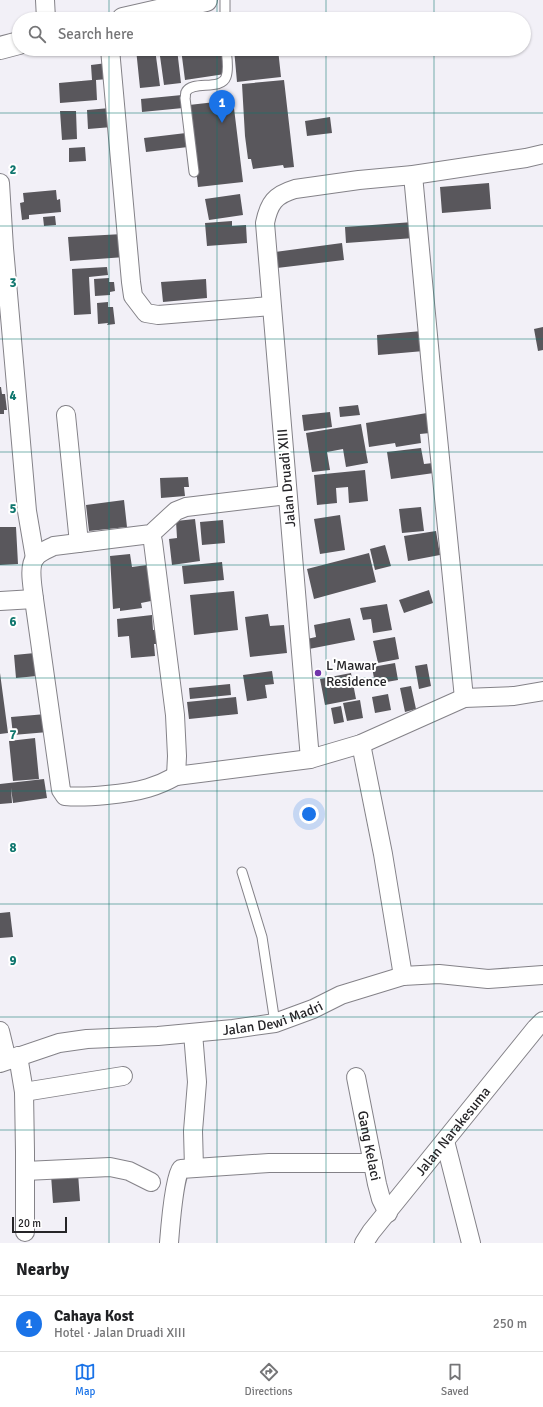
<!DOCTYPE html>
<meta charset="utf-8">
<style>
:root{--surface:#fff;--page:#f2f2f2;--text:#202124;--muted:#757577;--line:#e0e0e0;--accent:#1a73e8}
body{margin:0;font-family:Signika,sans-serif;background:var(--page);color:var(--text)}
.scale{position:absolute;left:12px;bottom:10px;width:55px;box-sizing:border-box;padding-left:4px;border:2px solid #262528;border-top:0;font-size:11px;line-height:14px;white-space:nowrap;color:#262528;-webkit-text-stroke:3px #fff;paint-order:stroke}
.you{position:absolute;left:309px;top:814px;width:14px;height:14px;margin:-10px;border:3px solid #fff;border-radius:50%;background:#1a73e8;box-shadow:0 0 0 6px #1a73e833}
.badge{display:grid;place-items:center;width:26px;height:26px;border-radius:50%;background:var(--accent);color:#fff;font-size:13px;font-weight:700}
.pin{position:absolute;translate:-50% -33px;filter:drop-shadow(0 1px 2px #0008)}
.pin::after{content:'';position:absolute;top:21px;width:14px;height:12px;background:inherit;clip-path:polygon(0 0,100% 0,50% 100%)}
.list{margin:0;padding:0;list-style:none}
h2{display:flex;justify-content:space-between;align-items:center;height:52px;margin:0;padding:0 16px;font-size:17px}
h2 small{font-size:13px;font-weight:400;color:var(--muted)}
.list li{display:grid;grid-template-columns:26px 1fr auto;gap:12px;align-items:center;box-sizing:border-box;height:56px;padding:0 16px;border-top:1px solid var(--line)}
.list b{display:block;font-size:15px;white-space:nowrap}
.list p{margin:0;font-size:13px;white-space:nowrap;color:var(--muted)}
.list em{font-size:13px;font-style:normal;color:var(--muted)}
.icon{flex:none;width:22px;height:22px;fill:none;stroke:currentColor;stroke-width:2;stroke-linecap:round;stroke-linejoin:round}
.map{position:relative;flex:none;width:543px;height:1243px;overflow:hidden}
.search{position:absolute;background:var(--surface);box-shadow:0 1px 3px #0004;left:12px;right:12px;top:12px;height:44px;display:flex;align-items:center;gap:10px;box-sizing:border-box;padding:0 14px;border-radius:22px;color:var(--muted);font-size:15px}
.sheet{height:108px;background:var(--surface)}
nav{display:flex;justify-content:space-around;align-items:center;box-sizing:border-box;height:56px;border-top:1px solid var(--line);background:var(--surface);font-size:11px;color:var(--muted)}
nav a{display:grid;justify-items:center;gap:2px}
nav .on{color:var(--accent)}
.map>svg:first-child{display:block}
.building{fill:#59575c}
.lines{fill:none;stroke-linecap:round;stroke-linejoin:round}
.lane-casing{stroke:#848288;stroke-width:11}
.street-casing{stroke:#848288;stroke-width:20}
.secondary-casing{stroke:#848288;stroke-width:24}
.lane{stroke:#fff;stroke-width:9}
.street{stroke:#fff;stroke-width:18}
.secondary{stroke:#fff;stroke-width:22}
.grid{fill:none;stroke:#0f766e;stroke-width:1;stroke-opacity:0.55}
.poi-dot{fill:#7035ab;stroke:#fff;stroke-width:1.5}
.labels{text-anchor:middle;stroke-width:4;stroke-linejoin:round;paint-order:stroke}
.street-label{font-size:14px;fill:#262528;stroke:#fff}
.poi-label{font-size:14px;fill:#262528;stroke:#fff;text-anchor:start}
.grid-label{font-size:13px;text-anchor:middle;font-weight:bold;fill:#0f766e;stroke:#fff;stroke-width:4;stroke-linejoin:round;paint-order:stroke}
</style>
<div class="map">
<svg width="543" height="1243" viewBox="0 0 543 1243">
<rect width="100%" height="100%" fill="#f2f0f7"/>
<path class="building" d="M330,13L331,19H304L307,15Z
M136,49H155L160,86L140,88Z
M159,49H177L181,83L164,85Z
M181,49H222L225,74L185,80Z
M234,49H278L281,77L237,82Z
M284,49H331V50L285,56Z
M107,63L108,79L96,80L97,100L60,103L59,83L92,80L91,65Z
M284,80L294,167L284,168L283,165L253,169L251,159H248L245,136L242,84Z
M182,95L183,108L142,112L141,99Z
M233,100L243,182L198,187L189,105Z
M110,108L112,127L88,129L87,110Z
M60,111H76L77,139L62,140Z
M330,117L332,133L307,136L305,121Z
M186,133L188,147L146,152L144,138Z
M85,147L86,161L69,162V148Z
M489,183L491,209L442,213L440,187Z
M56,190L57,200L60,199L61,212L29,215V219L22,220L20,203L24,202L23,193Z
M240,194L243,215L209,220L205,199Z
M55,216L56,225L44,226L43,217Z
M232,221V226L246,225L247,243L207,246L205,223Z
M413,222L414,238L346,243L345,227Z
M123,234L125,257L70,261L68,237Z
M342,243L344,260L277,268L275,252Z
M107,267L108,275L89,277L91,314L74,315L72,269Z
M109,278V282H114L115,291L110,292V295L95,296L94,279Z
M206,279L207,298L163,302L161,282Z
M108,302V307H113L115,324L107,325L108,323L98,324L97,303Z
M543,327V350L538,351L534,329Z
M422,331L424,351L378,355L377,335Z
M0,387H1L2,394H5L7,410H4V414H0Z
M358,405L360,415L340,417L339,407Z
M330,412L332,427L304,431L302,415Z
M427,413L430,433L420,434L421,443L396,447L395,443L369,447L366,423Z
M361,424L368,463L346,467L343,449L327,452L330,470L312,472L306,433Z
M421,448L424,464L433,463L434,473L391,479L387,452Z
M365,470L368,501L349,503L348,487L336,488L337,503L317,505L314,475Z
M188,477L189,487H184L185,496L161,498L160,478Z
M124,500L127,527L89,531L86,505Z
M421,507L424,531L402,533L399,509Z
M340,515L345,550L320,554L314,519Z
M195,519L200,561L172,565L169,539L177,538L176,521Z
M223,520L225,543L202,545L200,522Z
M0,527H16L18,564L0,565Z
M436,531L440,555L408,561L404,536Z
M385,545L391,566L375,570L370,549Z
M369,553L376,582L314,599L307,569Z
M130,554L132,567L147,565L155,590L150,591L151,601L141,603L142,608L120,611V608L113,609L110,556Z
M222,562L224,580L184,584L182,566Z
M429,590L433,603L404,613L399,600Z
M234,591L238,630L194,635L190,595Z
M387,604L392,630L373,633L371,619L363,620L360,608Z
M268,614L270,626L284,625L287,653L250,657L245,617Z
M152,615L153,630L160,629L162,644H154L155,656L131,658L129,636L118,637L117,619Z
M350,618L355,640L309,649L307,639L316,637L314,625Z
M395,637L399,659L378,663L373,641Z
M35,653L37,676L16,678L14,655Z
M395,663L398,680L375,684L372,667Z
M427,664L431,686L419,689L415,666Z
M272,671L274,684L265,685L267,698L247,701L243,675Z
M0,673L8,733L0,734Z
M351,673L356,699L325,705L320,679Z
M230,684L231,695L190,699L189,688Z
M411,686L416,709L405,712L400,688Z
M388,694L391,710L375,713L372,697Z
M236,697L238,714L189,719L187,702Z
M360,700L363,718L347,721L343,703Z
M341,706L344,722L334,724L331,708Z
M46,714L48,732L13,735L11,717Z
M35,738L39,779L13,781L9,741Z
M44,779L47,798L13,803L11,788L12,803L0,804V784Z
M10,912L13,937L0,938V913Z
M78,1173L80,1201L53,1203L51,1175Z"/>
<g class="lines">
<defs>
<path id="lane" d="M225,0V19
M194,172L185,98C186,96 185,93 186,92C192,80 221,91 226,77C229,69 227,58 226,49
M242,872L262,937L275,1023"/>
<g id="street">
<path d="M45,0L46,19"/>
<path d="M110,49L131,282L133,296L146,313L158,315L271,306"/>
<path d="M413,175L432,378L464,698"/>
<path d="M0,183L4,248L27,511L35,558"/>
<path d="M66,415L79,543"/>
<path d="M287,495L186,507L176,511L151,534L54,546C48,549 39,552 35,558C28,567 33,588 34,599L61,790L65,796C85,798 128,794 148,788C158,785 167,781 176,776L310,759L361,744L464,698L514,696L543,691"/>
<path d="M151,534L153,542L175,715L177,756L176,776"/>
<path d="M0,601L34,599"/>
<path d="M361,744L383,854L403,976"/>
<path d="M310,759L265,223C269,203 275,195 295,189L359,180L413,175L526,158L543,154"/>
<path d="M0,1031L7,1060"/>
<path d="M193,1033L197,1082L193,1131L194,1168"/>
<path d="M18,1056L24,1092L25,1152V1232"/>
<path id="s1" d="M0,1063L59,1043L87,1039L158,1036L233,1029L275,1023L313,1009L341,995L403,976L439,974L488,979L543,975"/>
<path id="s2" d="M356,1077L377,1184L381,1199L388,1213"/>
<path d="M24,1092L123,1076"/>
<path d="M445,1141L471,1243"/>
<path d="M25,1171L110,1167L129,1171L151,1182"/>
<path d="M169,1243C170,1230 174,1176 181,1169L269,1163H373"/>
<path id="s3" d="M364,1243L371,1232L536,1028L543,1021"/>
</g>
<path id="secondary" d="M123,19L206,0
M0,48L19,43"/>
</defs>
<use href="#lane" class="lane-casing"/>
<use href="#street" class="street-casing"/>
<use href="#secondary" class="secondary-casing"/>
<use href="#lane" class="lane"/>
<use href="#street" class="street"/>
<use href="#secondary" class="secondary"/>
</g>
<path class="grid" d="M109,0V19M217,0V19M326,0V19M434,0V19M109,49V1243M217,49V1243M326,49V1243M434,49V1243M0,113H543M0,226H543M0,339H543M0,452H543M0,565H543M0,678H543M0,791H543M0,904H543M0,1017H543M0,1130H543"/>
<circle class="poi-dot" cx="318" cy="673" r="4"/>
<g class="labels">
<g class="street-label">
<text transform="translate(286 478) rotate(-95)" y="5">Jalan Druadi XIII</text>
<text dy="5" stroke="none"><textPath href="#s1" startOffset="278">Jalan Dewi Madri</textPath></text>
<text dy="5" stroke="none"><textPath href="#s3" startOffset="143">Jalan Narakesuma</textPath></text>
<text dy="5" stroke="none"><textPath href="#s2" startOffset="70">Gang Kelaci</textPath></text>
</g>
<g class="poi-label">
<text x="326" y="670">L'Mawar<tspan x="326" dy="16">Residence</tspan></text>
</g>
</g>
<g class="grid-label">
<text x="13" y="174">2</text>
<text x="13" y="287">3</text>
<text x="13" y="400">4</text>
<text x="13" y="513">5</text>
<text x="13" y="626">6</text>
<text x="13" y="739">7</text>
<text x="13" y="852">8</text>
<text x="13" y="965">9</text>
</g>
</svg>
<div class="scale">20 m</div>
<div class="you"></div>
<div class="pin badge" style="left:222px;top:123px">1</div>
<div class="search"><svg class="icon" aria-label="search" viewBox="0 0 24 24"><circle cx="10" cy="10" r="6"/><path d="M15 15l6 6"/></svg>Search here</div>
</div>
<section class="sheet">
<h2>Nearby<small></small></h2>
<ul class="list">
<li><span class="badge">1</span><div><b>Cahaya Kost</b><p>Hotel · Jalan Druadi XIII</p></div><em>250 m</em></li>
</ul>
</section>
<nav>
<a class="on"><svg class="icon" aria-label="map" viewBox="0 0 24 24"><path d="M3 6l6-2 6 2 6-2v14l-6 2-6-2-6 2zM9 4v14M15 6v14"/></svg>Map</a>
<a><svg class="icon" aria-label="directions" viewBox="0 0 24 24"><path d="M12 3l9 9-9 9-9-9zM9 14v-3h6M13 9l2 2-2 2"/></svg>Directions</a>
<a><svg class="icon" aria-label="saved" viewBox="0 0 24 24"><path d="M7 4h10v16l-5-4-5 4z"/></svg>Saved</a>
</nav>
